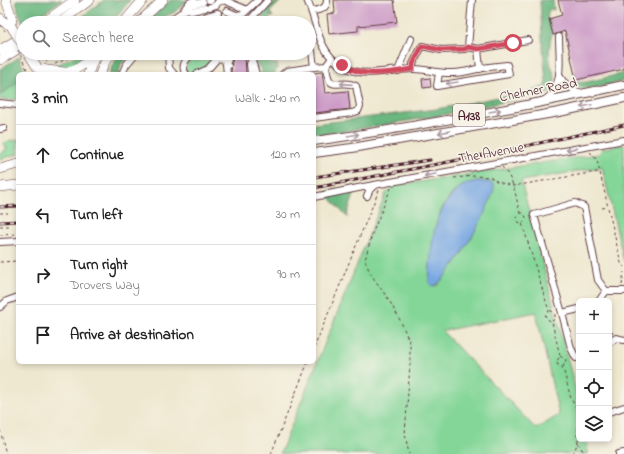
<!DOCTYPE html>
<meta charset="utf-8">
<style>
:root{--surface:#fff;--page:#f6f6f6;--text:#222;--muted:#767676;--line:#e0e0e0}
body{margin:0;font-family:"Indie Flower",sans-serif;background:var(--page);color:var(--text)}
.controls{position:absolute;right:12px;bottom:12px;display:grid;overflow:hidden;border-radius:6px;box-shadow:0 2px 6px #0003}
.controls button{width:36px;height:36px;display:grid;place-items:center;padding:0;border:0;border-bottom:1px solid var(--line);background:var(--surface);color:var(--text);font:20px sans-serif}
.stop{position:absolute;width:12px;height:12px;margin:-9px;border:3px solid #d1495b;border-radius:50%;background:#fff}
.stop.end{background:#d1495b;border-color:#fff;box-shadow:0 1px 4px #0008}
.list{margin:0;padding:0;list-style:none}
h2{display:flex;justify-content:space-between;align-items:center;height:52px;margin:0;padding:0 16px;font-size:17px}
h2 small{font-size:13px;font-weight:400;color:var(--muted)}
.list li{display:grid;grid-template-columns:26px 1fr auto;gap:12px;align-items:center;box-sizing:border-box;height:60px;padding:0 16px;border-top:1px solid var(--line)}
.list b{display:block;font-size:15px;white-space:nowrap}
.list p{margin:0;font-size:13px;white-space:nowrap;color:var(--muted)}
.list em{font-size:13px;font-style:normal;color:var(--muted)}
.icon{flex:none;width:22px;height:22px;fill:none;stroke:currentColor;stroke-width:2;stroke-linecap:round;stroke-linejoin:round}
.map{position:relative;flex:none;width:624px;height:454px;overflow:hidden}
.search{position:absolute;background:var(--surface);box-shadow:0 2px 6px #0003;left:16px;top:16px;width:300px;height:44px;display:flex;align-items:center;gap:10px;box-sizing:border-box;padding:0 14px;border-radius:22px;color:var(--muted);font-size:15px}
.panel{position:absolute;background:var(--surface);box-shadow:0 2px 6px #0003;left:16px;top:72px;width:300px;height:292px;border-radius:6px}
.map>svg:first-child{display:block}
.green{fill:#83d698;stroke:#667a62;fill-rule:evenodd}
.forest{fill:#6ab780;stroke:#5a6b56}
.water{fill:#78a7e2;stroke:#616386}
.building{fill:#cd9cc7}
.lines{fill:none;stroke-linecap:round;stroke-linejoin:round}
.minor-tunnel{stroke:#cec0af;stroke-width:6;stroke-dasharray:6 3;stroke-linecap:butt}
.minor-casing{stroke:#633d44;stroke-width:8}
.major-casing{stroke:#633d44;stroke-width:10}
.highway-casing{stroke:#633d44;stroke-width:10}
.path{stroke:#633d44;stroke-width:1;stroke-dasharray:3 3;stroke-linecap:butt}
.minor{stroke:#fff;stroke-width:6}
.major{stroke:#fff;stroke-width:8}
.highway{stroke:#fff;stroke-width:9}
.rail-casing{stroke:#4a1f2b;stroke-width:3}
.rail{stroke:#f7f3e8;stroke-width:1.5;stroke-dasharray:4.5;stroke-linecap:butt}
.highway-bridge-casing{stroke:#633d44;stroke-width:10;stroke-linecap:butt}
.path-bridge{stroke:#633d44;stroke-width:1;stroke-dasharray:3 3;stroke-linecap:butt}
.highway-bridge{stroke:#fff;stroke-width:9}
.oneway{stroke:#ae9aa0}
.route{stroke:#d1495b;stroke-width:5}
.labels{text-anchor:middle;stroke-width:3.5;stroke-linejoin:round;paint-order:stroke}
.shield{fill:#f7f3e8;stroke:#7e5f64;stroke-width:1}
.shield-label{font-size:13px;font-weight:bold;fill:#4a1f2b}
.street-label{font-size:14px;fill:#4a1f2b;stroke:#f7f3e8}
</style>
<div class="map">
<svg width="624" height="454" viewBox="0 0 624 454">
<rect width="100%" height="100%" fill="#f7f3e8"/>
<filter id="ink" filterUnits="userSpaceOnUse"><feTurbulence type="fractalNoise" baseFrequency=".025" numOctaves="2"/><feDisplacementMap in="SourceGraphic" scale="8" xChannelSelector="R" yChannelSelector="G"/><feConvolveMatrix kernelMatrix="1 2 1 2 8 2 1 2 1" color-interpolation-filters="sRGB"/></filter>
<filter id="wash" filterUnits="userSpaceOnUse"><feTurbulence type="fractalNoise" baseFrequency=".012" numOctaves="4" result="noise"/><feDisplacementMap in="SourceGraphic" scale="16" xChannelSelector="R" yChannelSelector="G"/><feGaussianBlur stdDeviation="0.9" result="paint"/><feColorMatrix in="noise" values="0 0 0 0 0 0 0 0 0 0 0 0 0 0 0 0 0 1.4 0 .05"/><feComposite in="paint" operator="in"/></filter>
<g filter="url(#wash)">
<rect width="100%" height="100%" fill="#efe8d0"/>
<path class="green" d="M82,53H92L71,69L53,67Z
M211,53H218C212,60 193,83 185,68L189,60L194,57L196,61L211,57Z
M18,82V99L0,100V95Z
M18,139V154L0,159V154L7,149L3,144L11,140L15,141Z
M624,144V261L602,167L521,181L579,403V439H587L588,454H280L386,193L393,186L599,154L602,149ZM478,181L492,183L473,235L454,264L437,286L429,280C432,245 433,187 478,181ZM536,312L559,415L536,429L442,331Z"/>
<path class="forest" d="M16,0H62L29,23H23L18,11Z
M104,0H130L119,14L109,23H74Z
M170,0H188L175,12L166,16L159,23H147Z
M278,0L280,2L270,12L273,17H269V23H258L269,7Z
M540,0H553L554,10L549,9L547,19H549L552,32L549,50L550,63L555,76V82L552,89L549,92L438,116L314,136V124L437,109L525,92L544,87L546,82L542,39Z
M121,53H131L121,64L119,74H109L113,64Z
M253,53H268L270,64L277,63L278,69L275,70V74H261L260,68L257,65Z
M19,57L26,74H18V82L0,95V69Z
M624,73V81C606,85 579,96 566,79L572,83L587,82Z
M357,186L347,215L348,217L345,215L325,192Z"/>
<path class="water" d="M478,181L489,182L494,185C496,200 447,285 433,286L429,283V280C431,250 431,220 452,195C459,187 467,182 478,181Z"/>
<g id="blocks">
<path class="building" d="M334,0H394L397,22L358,26V31L329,34L327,14L335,13Z
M558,0H624V69L576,80L565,31L553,35L549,19L562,15Z
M198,17L199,23H182L181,21Z
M245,54L246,74H231L232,62L235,55Z
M322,72L325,93L348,91L350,109L314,113V73Z
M430,78L431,87L423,88L422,79Z"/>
</g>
</g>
<g filter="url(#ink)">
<use href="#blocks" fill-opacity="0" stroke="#633d44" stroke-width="1"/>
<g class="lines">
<path class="minor-tunnel" d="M204,5L209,3
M189,23L198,21"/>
<defs>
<path id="minor" d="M209,0H211
M224,0L247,10
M307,0C316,19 317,43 332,58C357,83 384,69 414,69C427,69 439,74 453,73C461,73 469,71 477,69C487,67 497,66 507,65L509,74L437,86L439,73
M190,5L203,2
M210,7L216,5L218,2L225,0
M183,11L189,9L192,11L205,8
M227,11L236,15L243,14
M312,11C320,10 327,9 327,0
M202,20L207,16L218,13
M166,23L182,12L189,3L194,0
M237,23L243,14L258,0
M247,23L268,0
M468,47L478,49L528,40
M478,49L480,69
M312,51L314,67L326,66L332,58
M168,53L169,68L174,74
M250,53L256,74
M217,58L224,59L226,64L227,74
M228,66L226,64L231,53
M413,69V64L422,46L441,50L465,49L468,47L472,0
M398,71L411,39
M122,74L126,65L136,53
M186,74C180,66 186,57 195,53
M197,74L208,69L222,53
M251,74L250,64L252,59
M283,74L287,71L314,67
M559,75C564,85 571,90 582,93
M543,101C565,90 559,58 559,37
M0,103L18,105
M314,118L352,113L358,111L360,106L356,86C340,77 329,96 326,66
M0,129L4,128
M367,196L370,189L376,185
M314,197L363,187L624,140
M0,242L18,241
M606,291H624
M599,301L606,291
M0,307L7,301L18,297
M579,309L562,313L534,215L575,203L584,207L598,280L606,291
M562,313L571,348L576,358L579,357
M609,343L616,338L624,340
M609,412L624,407
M619,454L624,453"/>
<path id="major" d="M314,141C418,127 521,107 624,85
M314,153L352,148L559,112L624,98"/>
<path id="highway" d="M0,18L4,22L11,26L12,18L6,0
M43,23L75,0
M59,23L90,0
M123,23L143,0
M138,23L163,0
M0,50L23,36
M28,53L41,73
M0,60L23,46
M38,69C60,70 67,78 85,63C89,59 94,57 98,53
M88,74L95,56
M100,74L105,62L112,53
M0,169L18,164
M0,187L18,185"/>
</defs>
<use href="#minor" class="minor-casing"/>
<use href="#major" class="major-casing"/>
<use href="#highway" class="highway-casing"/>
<path class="path" d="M37,53L47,62
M55,64L79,53
M590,152L597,160L621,263L624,267
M502,167C515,181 515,195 520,213L516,218L518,222L522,223L549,311L545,315L547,319L552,322L560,356L557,361V364L563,368L571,399L579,412
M454,178L474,176L490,177L498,182L513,186L596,172L600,173
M391,188L372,234L365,260L370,273L389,300L401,322L410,343V365L405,434L409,454
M602,208L608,207
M0,213H8
M520,213H523L526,217L524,222L522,223
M0,226H9
M0,235L18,234
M0,262L18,261
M622,285L624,272
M550,311H552L555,315V319L552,321
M609,326L613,334
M314,348L379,190
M560,356L566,360L563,367
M0,430L6,454
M578,443L585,454
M271,454L308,362
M573,454L578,442L577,434L579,425"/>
<use href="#minor" class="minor"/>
<use href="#major" class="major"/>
<use href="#highway" class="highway"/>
<defs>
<path id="rail" d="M314,177L430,160
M314,188L469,158L624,125
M0,207L18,206
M0,222L18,221"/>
</defs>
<use href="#rail" class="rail-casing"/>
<use href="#rail" class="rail"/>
<defs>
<path id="highway-bridge" d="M11,26L23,45"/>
</defs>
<use href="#highway-bridge" class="highway-bridge-casing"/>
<path class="path-bridge" d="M0,25L5,31
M18,50L29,74"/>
<use href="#highway-bridge" class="highway-bridge"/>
</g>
<defs><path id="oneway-shaft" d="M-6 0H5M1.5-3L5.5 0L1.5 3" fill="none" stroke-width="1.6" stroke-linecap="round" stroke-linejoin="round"/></defs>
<g class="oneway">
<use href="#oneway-shaft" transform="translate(452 83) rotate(171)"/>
<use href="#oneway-shaft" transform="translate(346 84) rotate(-176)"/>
<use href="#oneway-shaft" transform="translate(586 106) rotate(168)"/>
<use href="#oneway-shaft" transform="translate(495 111) rotate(-10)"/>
<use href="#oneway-shaft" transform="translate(444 132) rotate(170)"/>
<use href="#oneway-shaft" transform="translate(353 135) rotate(-9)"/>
<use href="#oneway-shaft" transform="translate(572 149) rotate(170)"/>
<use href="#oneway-shaft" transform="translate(430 175) rotate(170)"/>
</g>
</g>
<g class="lines" filter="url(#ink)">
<path class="route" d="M342,65C366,78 387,73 413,69V64L422,46L441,50L465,49L468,47L478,49L513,43"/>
</g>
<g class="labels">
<rect class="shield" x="453" y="104" width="32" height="22" rx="3"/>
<g class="shield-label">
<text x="469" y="120">A138</text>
</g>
<g class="street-label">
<text transform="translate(538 89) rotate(-11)" y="5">Chelmer Road</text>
<text transform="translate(491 152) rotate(-10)" y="5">The Avenue</text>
</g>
</g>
</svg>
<div class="controls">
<button>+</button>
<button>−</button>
<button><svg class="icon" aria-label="locate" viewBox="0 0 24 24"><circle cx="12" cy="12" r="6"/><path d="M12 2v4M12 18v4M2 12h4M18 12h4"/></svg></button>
<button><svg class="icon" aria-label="layers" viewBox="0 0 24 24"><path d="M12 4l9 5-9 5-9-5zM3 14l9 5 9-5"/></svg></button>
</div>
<div class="stop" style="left:513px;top:43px"></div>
<div class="stop end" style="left:342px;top:65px"></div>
<div class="search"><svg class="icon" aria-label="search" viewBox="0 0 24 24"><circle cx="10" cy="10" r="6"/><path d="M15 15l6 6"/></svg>Search here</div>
<section class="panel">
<h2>3 min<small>Walk · 240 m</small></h2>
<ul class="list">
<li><svg class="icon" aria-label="ahead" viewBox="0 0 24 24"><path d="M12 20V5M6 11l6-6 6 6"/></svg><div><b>Continue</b></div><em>120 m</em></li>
<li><svg class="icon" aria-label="left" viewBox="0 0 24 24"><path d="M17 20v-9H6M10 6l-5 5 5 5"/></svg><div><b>Turn left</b></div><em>30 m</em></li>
<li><svg class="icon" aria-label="right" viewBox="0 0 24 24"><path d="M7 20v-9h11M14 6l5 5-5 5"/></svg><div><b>Turn right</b><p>Drovers Way</p></div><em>90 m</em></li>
<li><svg class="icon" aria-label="arrive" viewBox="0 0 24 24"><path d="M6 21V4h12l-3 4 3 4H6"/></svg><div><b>Arrive at destination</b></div></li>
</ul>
</section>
</div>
